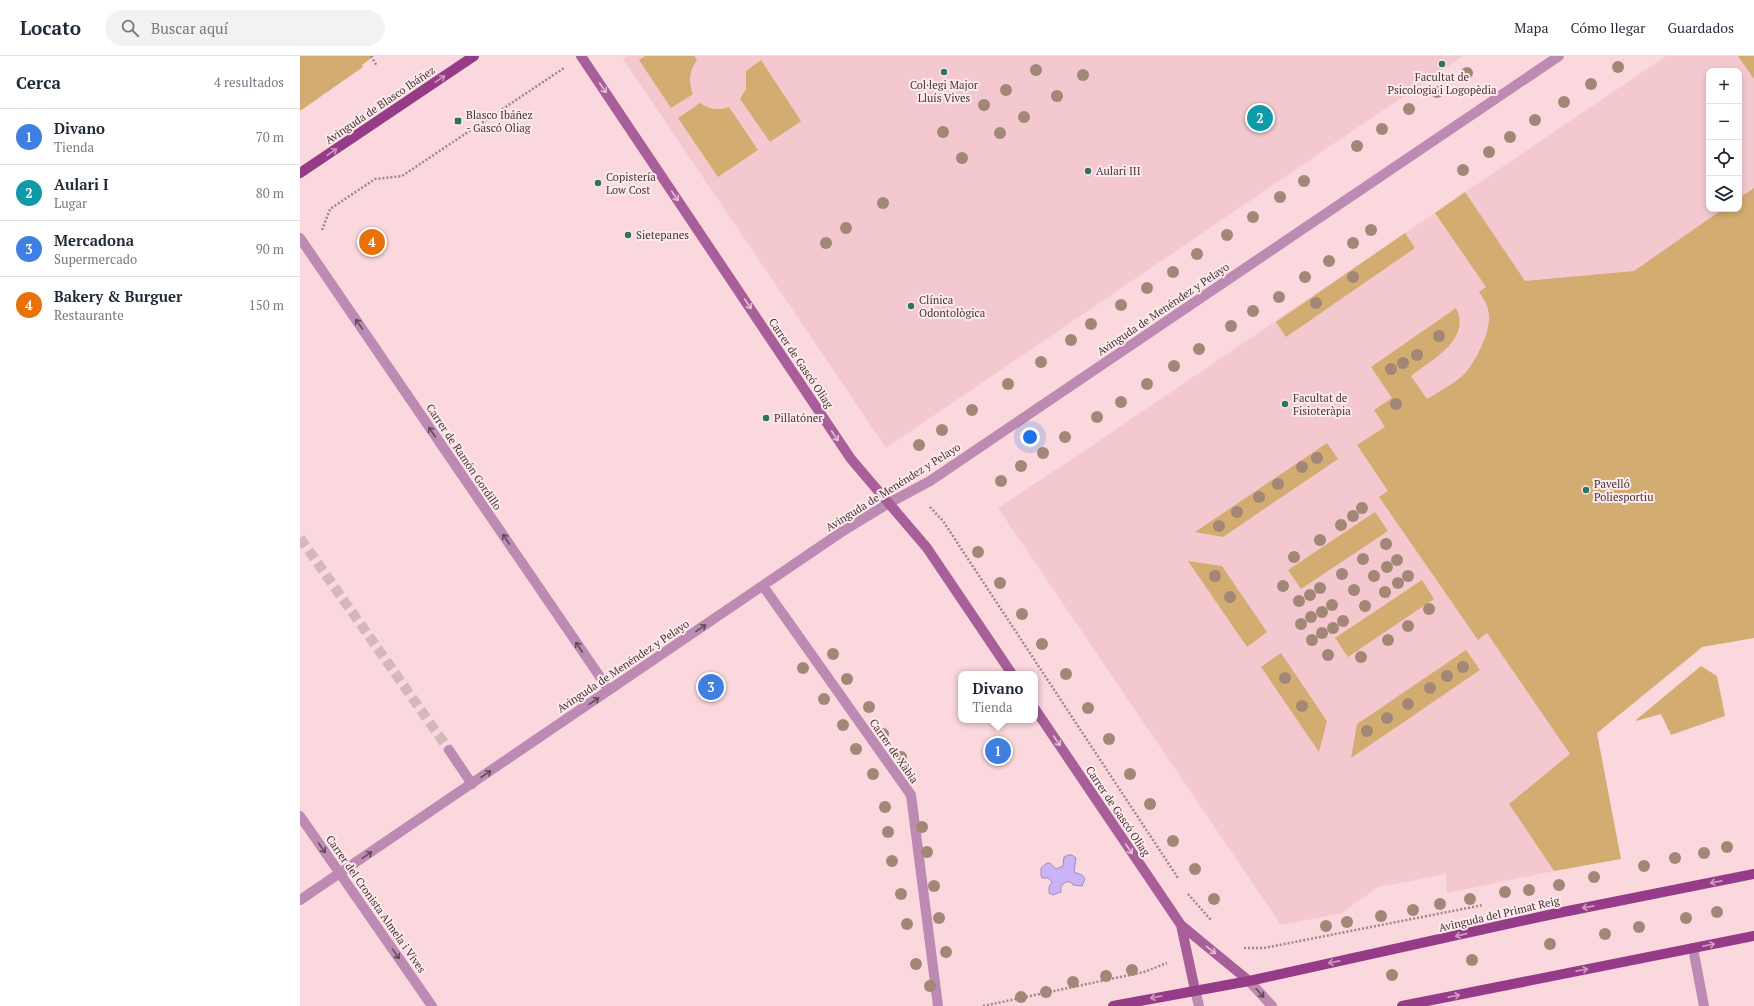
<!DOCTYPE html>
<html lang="es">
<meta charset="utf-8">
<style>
:root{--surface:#fff;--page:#f2f2f3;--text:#1f2937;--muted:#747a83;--line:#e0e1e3;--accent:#2e7265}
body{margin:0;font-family:"PT Serif",serif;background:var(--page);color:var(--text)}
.controls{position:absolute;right:12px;top:12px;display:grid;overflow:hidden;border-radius:8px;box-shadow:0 2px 6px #0003}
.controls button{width:36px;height:36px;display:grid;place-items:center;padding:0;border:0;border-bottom:1px solid var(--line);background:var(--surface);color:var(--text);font:20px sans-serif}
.you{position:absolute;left:730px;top:381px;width:14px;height:14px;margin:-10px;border:3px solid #fff;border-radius:50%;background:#1a73e8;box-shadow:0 0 0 6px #1a73e833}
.badge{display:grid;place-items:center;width:26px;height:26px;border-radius:50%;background:var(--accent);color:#fff;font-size:13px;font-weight:700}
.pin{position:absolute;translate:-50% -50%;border:2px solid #fff;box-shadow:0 1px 4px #0006}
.popup{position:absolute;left:658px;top:615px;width:80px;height:52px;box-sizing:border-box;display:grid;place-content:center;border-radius:8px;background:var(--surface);filter:drop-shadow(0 1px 3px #0005);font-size:13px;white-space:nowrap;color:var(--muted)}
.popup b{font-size:15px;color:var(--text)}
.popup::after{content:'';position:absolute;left:50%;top:100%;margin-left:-8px;border:8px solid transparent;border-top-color:var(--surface)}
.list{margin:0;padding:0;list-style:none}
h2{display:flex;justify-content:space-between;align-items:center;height:52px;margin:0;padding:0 16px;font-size:17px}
h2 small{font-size:13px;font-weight:400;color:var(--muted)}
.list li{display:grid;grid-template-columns:26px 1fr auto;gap:12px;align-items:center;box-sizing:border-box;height:56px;padding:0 16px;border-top:1px solid var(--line)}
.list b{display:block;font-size:15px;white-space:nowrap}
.list p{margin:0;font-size:13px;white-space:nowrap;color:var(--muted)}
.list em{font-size:13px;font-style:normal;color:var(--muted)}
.icon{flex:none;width:22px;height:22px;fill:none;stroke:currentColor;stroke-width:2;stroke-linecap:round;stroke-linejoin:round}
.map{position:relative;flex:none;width:1454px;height:950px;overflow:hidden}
header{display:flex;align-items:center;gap:24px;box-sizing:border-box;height:56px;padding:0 20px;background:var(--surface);border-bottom:1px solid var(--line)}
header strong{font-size:19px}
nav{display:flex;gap:22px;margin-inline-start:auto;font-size:14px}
.search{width:280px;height:36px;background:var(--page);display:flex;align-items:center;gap:10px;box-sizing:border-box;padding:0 14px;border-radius:22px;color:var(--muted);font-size:15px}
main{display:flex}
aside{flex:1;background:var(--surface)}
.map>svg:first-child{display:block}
.built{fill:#f3c9cf;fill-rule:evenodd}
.green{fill:#d3ac72}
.water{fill:#cab3f7;stroke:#a28ebe}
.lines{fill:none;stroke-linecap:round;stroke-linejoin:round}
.street-tunnel{stroke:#d5b8bc;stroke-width:10;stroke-dasharray:10 5;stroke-linecap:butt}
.path{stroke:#9f888b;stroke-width:2.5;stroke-dasharray:2 2;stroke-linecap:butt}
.street{stroke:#bc8ab2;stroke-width:10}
.secondary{stroke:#a75e99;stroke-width:10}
.primary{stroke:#953b87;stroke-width:10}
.tree{fill:#a38776}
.oneway{stroke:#cf9bbf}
.oneway2{stroke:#e4bfd3}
.oneway3{stroke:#614b56}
.poi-dot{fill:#2e7265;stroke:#fee9ec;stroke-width:1.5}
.labels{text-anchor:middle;stroke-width:4;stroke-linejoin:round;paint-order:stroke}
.poi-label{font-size:11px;fill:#433638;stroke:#fee9ec;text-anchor:start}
.street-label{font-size:11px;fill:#433638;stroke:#fee9ec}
</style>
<header>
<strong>Locato</strong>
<div class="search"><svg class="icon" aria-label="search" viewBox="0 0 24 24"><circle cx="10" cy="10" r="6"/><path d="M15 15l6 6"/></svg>Buscar aquí</div>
<nav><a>Mapa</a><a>Cómo llegar</a><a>Guardados</a></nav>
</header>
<main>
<aside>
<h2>Cerca<small>4 resultados</small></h2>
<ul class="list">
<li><span class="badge" style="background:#3f7fe0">1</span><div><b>Divano</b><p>Tienda</p></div><em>70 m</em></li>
<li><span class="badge" style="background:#0f9aa8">2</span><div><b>Aulari I</b><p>Lugar</p></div><em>80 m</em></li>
<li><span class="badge" style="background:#3f7fe0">3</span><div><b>Mercadona</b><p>Supermercado</p></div><em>90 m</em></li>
<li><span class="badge" style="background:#e8710a">4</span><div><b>Bakery &amp; Burguer</b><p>Restaurante</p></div><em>150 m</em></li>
</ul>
</aside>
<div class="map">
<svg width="1454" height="950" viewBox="0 0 1454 950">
<rect width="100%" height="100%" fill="#fad8dd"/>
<path class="built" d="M328,0H1163L586,392L323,3Z
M1366,0H1454V550L1209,748L1254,815L1147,837L1146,818L1078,831L1042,857L981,869L698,452L781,397ZM1409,15H1439V153H1409Z"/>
<path class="green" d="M0,0H74L62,9L63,11L0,55Z
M345,0H394L397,4C389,15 388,25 393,38L371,52L339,4Z
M1438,0H1454V23Z
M461,4L501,65L470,86L440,43L446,33V15Z
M400,47C408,53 419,55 429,51L458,94L418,121L378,62Z
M1454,132V582L1402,591L1297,677L1321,803L1254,815L1209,748L1270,698L1187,577L1178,584L1079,441L1088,435L1057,389L1085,371L1074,354L1092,342L1071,311L1156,252C1172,284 1131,304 1111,320L1127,343C1138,336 1150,330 1161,321C1173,312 1190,277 1189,261C1189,251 1185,245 1179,236L1186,231L1135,157L1165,136L1225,225L1334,215L1423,153H1439V142Z
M1105,177L1115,192L986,281L976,266Z
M1027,387L1038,403L923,481L895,476Z
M1075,456L1088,475L1001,533L988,514Z
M888,505L922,510L967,576L947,591Z
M1122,524L1134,543L1048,601L1035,582Z
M1166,594L1180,614L1051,702L1057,668Z
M981,597L1027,665L1019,696L961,611Z
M1401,610L1417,620L1425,660L1371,679L1361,658L1336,665L1337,663Z"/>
<path class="water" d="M768,799H772L776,802L774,816L782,819L785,823L782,830L773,829L771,826H766L761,830V836L753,839L749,837V831L752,826L748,822H742L741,819V812L747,807H750L756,813L763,810L764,801Z"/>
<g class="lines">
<path class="street-tunnel" d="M0,482L149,694"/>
<path class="path" d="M71,0L77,10
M22,174L30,153L75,123L102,120L264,12
M630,451L643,465L878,822
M888,838L911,864
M944,892H964L1183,849
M683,950L844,916L867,907"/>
<path class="street" d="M0,182L309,634
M463,530L611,739L638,950
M149,694L172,728
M0,760L132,950
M0,844L543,475L589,447L630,425L1259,0
M1393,892L1404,950
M949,925L972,950
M895,934L899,950"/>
<path class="secondary" d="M281,0L551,403L627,492L712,618
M735,653L881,869L949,925
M881,869L895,934"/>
<path class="primary" d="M0,117L174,0
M813,950L949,925L1253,858L1454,818
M1102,950L1454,880"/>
</g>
<g class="tree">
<circle cx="1318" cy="11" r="6"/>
<circle cx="736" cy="14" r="6"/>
<circle cx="1167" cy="17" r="6"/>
<circle cx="783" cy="19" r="6"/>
<circle cx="1291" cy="28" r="6"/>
<circle cx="706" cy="34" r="6"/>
<circle cx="1137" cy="36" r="6"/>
<circle cx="757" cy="40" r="6"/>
<circle cx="1264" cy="46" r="6"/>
<circle cx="684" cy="49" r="6"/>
<circle cx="1109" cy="53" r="6"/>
<circle cx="724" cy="61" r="6"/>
<circle cx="1235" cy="64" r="6"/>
<circle cx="1082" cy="73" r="6"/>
<circle cx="643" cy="76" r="6"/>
<circle cx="700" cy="77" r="6"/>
<circle cx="1210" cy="81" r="6"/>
<circle cx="1057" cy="90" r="6"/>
<circle cx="1189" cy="96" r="6"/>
<circle cx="662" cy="102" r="6"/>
<circle cx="1163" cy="114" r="6"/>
<circle cx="1004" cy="125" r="6"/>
<circle cx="980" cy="141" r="6"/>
<circle cx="583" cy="147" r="6"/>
<circle cx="953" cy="161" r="6"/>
<circle cx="546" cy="172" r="6"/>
<circle cx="1071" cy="174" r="6"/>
<circle cx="927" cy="179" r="6"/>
<circle cx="526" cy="187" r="6"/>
<circle cx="1053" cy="187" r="6"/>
<circle cx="897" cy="198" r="6"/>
<circle cx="1029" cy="205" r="6"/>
<circle cx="873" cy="216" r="6"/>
<circle cx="1005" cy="221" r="6"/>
<circle cx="1053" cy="221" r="6"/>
<circle cx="847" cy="232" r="6"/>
<circle cx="979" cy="241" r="6"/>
<circle cx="1016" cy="247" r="6"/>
<circle cx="821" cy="249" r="6"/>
<circle cx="953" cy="255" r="6"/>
<circle cx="791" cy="268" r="6"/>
<circle cx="931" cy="270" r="6"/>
<circle cx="1139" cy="280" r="6"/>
<circle cx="771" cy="284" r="6"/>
<circle cx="899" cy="293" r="6"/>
<circle cx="1117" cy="299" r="6"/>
<circle cx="741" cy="306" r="6"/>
<circle cx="1103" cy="307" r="6"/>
<circle cx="874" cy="310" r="6"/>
<circle cx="1091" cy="313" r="6"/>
<circle cx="708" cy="328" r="6"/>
<circle cx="847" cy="328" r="6"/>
<circle cx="821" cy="346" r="6"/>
<circle cx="1096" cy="348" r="6"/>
<circle cx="672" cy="354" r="6"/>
<circle cx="797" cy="361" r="6"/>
<circle cx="642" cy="374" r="6"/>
<circle cx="765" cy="381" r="6"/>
<circle cx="619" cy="389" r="6"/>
<circle cx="743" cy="397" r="6"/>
<circle cx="1017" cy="402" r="6"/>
<circle cx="721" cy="410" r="6"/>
<circle cx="1002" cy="411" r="6"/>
<circle cx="701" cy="425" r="6"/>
<circle cx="978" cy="428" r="6"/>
<circle cx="959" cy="441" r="6"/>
<circle cx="1062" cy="452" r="6"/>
<circle cx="937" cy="456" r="6"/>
<circle cx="1053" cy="460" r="6"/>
<circle cx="1041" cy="469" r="6"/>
<circle cx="919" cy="470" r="6"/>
<circle cx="1020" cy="484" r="6"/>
<circle cx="1086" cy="488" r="6"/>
<circle cx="678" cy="496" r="6"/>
<circle cx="994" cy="501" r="6"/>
<circle cx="1063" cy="503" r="6"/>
<circle cx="1097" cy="504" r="6"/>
<circle cx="1087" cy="511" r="6"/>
<circle cx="1042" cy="518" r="6"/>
<circle cx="915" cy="520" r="6"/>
<circle cx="1074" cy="520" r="6"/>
<circle cx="1108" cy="520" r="6"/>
<circle cx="700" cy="527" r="6"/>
<circle cx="1098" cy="527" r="6"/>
<circle cx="983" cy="530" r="6"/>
<circle cx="1020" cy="532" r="6"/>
<circle cx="1054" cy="534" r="6"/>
<circle cx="1085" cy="536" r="6"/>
<circle cx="1010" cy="539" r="6"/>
<circle cx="930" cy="541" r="6"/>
<circle cx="999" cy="545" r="6"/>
<circle cx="1032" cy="549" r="6"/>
<circle cx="1065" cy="550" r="6"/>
<circle cx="1129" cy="553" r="6"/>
<circle cx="1022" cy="556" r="6"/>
<circle cx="722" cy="558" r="6"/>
<circle cx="1011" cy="561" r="6"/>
<circle cx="1043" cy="565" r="6"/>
<circle cx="1001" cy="568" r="6"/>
<circle cx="1108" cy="570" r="6"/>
<circle cx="1033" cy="572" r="6"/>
<circle cx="1022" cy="577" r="6"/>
<circle cx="1012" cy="584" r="6"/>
<circle cx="1088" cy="584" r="6"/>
<circle cx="742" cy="588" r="6"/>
<circle cx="533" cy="598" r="6"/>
<circle cx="1028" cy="599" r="6"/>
<circle cx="1061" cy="601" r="6"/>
<circle cx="1163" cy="611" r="6"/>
<circle cx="503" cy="612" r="6"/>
<circle cx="766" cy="618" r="6"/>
<circle cx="1147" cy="620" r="6"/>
<circle cx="985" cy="622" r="6"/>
<circle cx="547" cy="623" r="6"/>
<circle cx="1130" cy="632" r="6"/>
<circle cx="524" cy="643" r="6"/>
<circle cx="1108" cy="648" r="6"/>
<circle cx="1002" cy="650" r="6"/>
<circle cx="569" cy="651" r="6"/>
<circle cx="788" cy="652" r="6"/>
<circle cx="1087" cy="662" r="6"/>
<circle cx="543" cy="669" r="6"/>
<circle cx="1067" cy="675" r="6"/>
<circle cx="583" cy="678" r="6"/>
<circle cx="809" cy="683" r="6"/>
<circle cx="556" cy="693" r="6"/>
<circle cx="601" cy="701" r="6"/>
<circle cx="573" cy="718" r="6"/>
<circle cx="830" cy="718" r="6"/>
<circle cx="850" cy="748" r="6"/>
<circle cx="585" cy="751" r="6"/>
<circle cx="622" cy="771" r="6"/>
<circle cx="588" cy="776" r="6"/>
<circle cx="873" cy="785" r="6"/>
<circle cx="1427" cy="791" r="6"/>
<circle cx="627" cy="796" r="6"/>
<circle cx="1404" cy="797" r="6"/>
<circle cx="1375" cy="802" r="6"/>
<circle cx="592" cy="805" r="6"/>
<circle cx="1344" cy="810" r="6"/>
<circle cx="895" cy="813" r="6"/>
<circle cx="1294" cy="821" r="6"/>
<circle cx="1259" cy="829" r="6"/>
<circle cx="634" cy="830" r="6"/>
<circle cx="1229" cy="834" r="6"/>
<circle cx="1205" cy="836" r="6"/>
<circle cx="601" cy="838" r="6"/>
<circle cx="914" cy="843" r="6"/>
<circle cx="1170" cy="843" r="6"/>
<circle cx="1140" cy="848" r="6"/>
<circle cx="1113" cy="854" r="6"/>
<circle cx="1417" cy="856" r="6"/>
<circle cx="1081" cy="860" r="6"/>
<circle cx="639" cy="862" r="6"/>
<circle cx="1386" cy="862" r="6"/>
<circle cx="1047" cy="866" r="6"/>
<circle cx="607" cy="868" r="6"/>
<circle cx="1026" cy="870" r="6"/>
<circle cx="1339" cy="871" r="6"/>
<circle cx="1305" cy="878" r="6"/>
<circle cx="1250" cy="888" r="6"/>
<circle cx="646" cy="896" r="6"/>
<circle cx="1172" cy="904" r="6"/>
<circle cx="616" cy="908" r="6"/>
<circle cx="832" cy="914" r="6"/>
<circle cx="1092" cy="919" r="6"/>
<circle cx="806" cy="920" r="6"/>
<circle cx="773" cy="926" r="6"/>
<circle cx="630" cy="930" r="6"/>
<circle cx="746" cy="936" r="6"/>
<circle cx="721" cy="941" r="6"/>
</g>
<defs><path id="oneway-shaft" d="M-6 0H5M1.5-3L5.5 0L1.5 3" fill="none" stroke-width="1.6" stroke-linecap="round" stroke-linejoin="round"/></defs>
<g class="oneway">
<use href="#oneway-shaft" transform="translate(140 23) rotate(-34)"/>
<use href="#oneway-shaft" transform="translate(32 96) rotate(-34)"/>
<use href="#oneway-shaft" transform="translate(1416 826) rotate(169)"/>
<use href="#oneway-shaft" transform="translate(1288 851) rotate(169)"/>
<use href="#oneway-shaft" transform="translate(1161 879) rotate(167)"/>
<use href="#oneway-shaft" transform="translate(1409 889) rotate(-11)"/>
<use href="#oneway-shaft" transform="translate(1034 906) rotate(169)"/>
<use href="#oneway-shaft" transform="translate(1282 914) rotate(-11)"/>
<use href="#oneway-shaft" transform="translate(1154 940) rotate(-11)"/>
<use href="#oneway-shaft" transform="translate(856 941) rotate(170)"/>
</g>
<g class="oneway2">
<use href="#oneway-shaft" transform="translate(303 32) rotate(56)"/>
<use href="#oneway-shaft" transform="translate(375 140) rotate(56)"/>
<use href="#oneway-shaft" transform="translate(448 248) rotate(56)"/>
<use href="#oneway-shaft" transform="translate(535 380) rotate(56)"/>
<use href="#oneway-shaft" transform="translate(757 685) rotate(56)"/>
<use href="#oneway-shaft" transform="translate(829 793) rotate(56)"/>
<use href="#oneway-shaft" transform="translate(911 894) rotate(39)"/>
</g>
<g class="oneway3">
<use href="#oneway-shaft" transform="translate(59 268) rotate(-124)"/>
<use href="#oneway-shaft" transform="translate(132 376) rotate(-124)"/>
<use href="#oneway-shaft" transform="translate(206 483) rotate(-124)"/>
<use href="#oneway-shaft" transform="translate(401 572) rotate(-34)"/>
<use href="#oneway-shaft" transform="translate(279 591) rotate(-124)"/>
<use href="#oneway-shaft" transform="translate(294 645) rotate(-34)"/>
<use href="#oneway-shaft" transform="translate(186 718) rotate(-34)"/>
<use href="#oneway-shaft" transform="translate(22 792) rotate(55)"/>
<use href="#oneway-shaft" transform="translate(67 799) rotate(-34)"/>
<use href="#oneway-shaft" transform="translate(96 898) rotate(55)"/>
<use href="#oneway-shaft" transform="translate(960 937) rotate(48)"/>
</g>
<g class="poi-dot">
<circle cx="1142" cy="8" r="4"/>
<circle cx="644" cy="16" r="4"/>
<rect x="154" y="61" width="8" height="8" rx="2"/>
<circle cx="788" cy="115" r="4"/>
<circle cx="298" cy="127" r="4"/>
<circle cx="328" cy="179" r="4"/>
<circle cx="611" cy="250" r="4"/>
<circle cx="985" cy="348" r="4"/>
<circle cx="466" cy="362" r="4"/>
<circle cx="1286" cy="434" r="4"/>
</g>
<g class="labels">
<g class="poi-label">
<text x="1142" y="25" text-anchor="middle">Facultat de<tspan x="1142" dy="13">Psicologia i Logopèdia</tspan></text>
<text x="644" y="33" text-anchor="middle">Col·legi Major<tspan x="644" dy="13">Lluís Vives</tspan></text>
<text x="166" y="63">Blasco Ibáñez<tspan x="166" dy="13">- Gascó Oliag</tspan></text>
<text x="796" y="119">Aulari III</text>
<text x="306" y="125">Copistería<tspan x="306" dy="13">Low Cost</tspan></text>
<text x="336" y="183">Sietepanes</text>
<text x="619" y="248">Clínica<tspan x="619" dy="13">Odontològica</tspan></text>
<text x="993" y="346">Facultat de<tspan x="993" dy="13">Fisioteràpia</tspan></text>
<text x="474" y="366">Pillatóner</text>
<text x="1294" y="432">Pavelló<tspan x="1294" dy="13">Poliesportiu</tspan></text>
</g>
<g class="street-label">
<text transform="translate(80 49) rotate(-34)" y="4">Avinguda de Blasco Ibáñez</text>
<text transform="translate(863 253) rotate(-34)" y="4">Avinguda de Menéndez y Pelayo</text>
<text transform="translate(501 307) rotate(56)" y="4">Carrer de Gascó Oliag</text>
<text transform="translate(164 401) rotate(56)" y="4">Carrer de Ramón Gordillo</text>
<text transform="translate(593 431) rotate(-32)" y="4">Avinguda de Menéndez y Pelayo</text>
<text transform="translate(323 610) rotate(-34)" y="4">Avinguda de Menéndez y Pelayo</text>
<text transform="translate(594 695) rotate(55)" y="4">Carrer de Xàbia</text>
<text transform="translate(818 755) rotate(56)" y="4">Carrer de Gascó Oliag</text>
<text transform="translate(76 848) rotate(55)" y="4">Carrer del Cronista Almela i Vives</text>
<text transform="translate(1199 858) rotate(-13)" y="4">Avinguda del Primat Reig</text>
</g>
</g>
</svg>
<div class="controls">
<button>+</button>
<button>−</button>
<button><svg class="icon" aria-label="locate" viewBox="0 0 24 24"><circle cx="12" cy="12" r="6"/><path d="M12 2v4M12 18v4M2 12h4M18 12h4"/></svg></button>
<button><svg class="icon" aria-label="layers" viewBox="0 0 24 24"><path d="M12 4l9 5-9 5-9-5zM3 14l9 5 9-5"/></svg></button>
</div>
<div class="you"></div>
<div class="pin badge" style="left:698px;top:695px;background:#3f7fe0">1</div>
<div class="popup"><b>Divano</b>Tienda</div>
<div class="pin badge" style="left:960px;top:62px;background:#0f9aa8">2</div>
<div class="pin badge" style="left:411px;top:631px;background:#3f7fe0">3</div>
<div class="pin badge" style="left:72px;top:186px;background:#e8710a">4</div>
</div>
</main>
